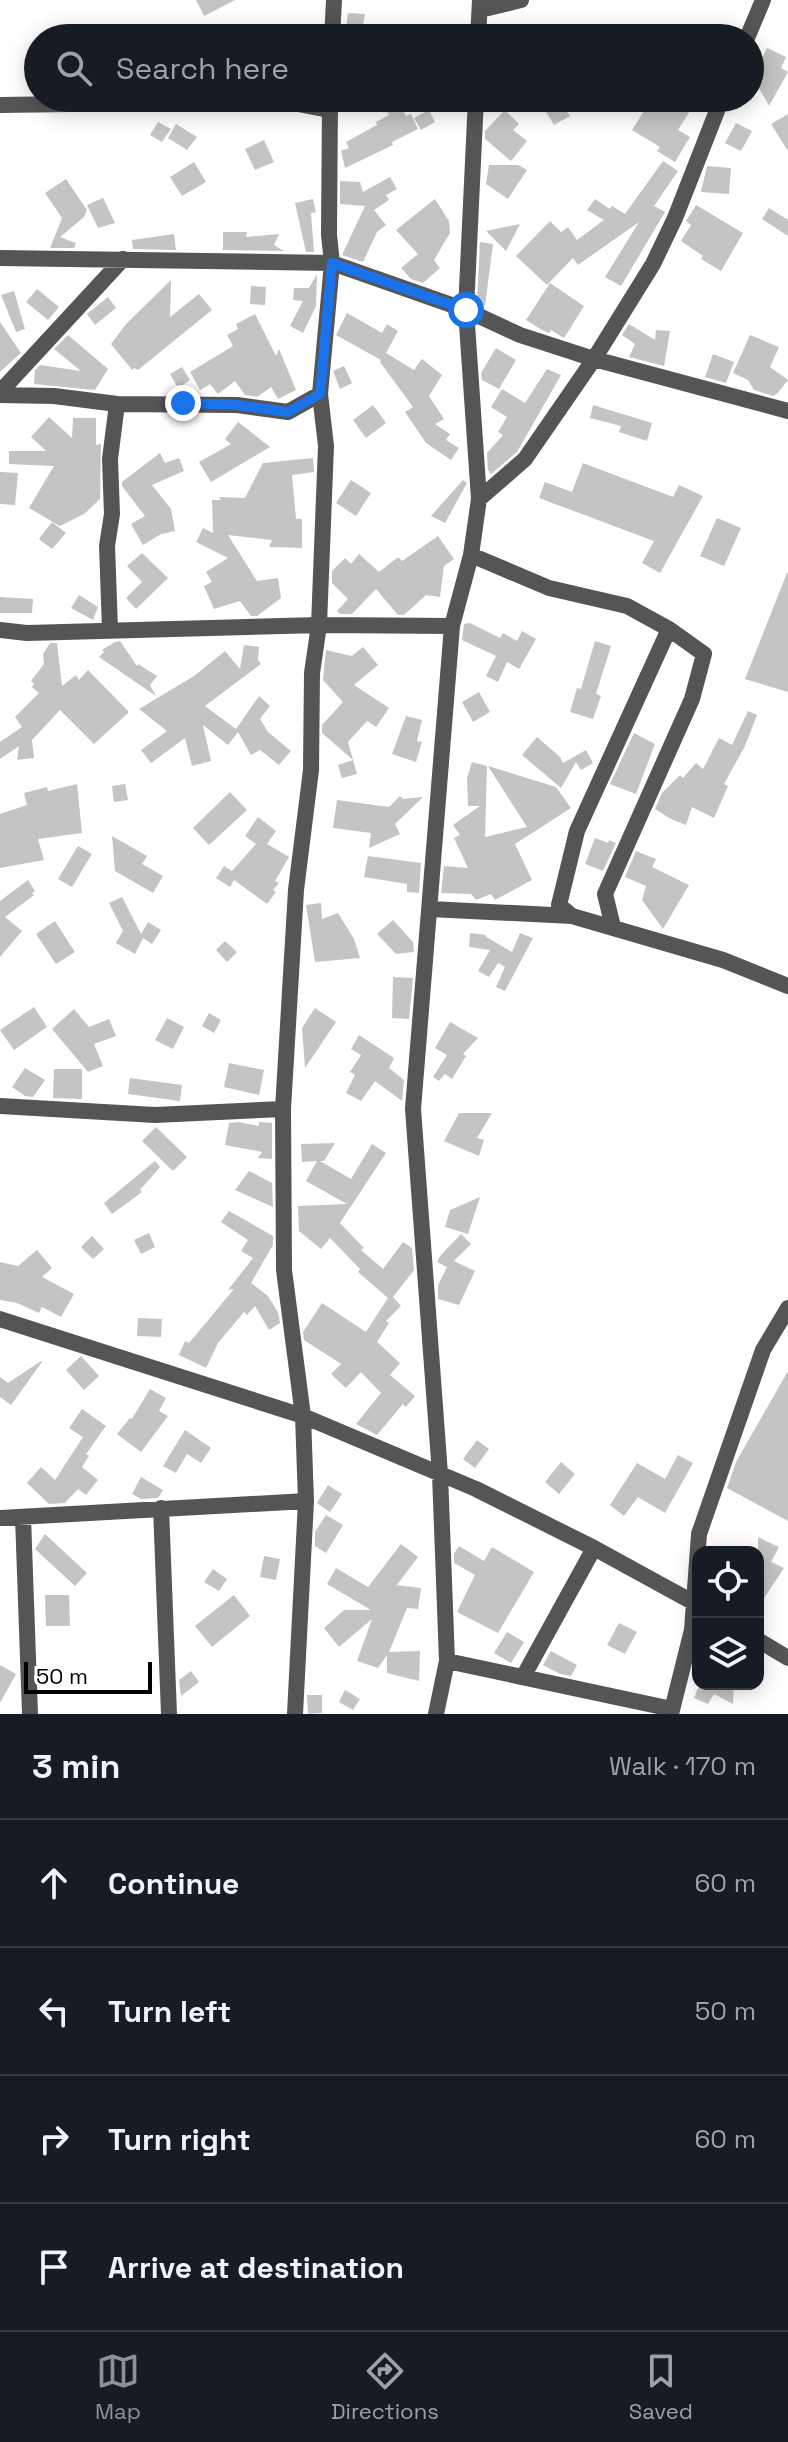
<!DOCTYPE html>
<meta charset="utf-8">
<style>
:root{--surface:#171b24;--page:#20242c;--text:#f1f3f6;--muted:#9ea1a6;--line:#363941;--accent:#8c9099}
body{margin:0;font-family:"Space Grotesk",sans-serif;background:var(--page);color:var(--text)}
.controls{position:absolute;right:24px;bottom:24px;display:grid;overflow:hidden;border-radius:16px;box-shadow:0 4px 20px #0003}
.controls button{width:72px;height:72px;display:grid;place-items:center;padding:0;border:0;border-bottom:2px solid var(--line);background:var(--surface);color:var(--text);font:40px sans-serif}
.scale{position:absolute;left:24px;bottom:20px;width:128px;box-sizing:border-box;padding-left:8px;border:4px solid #000;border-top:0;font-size:22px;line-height:28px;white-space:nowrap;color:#000;-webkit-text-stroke:6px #fff;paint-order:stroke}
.stop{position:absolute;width:24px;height:24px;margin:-18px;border:6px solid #1a73e8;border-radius:50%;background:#fff}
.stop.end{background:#1a73e8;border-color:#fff;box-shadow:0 2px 8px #0008}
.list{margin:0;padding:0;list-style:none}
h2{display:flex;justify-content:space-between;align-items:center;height:104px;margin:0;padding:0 32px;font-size:34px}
h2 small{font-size:26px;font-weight:400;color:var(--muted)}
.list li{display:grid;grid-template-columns:52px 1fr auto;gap:24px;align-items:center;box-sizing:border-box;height:128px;padding:0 32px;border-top:2px solid var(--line)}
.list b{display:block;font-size:30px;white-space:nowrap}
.list em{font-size:26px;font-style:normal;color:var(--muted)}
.icon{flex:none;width:44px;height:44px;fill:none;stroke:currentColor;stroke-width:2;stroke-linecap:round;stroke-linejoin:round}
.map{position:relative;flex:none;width:788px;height:1714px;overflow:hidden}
.search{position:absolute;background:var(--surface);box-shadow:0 4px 20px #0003;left:24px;right:24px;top:24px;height:88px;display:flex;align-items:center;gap:20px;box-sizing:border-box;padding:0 28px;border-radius:44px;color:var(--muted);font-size:30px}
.sheet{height:616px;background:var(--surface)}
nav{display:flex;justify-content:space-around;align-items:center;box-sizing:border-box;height:112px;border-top:2px solid var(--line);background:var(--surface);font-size:22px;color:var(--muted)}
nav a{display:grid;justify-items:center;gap:4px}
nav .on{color:var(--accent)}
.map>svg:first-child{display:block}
.building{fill:#c4c4c4}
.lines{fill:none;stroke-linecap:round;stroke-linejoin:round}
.street{stroke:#555;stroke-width:16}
.route{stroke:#1a73e8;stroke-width:10}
</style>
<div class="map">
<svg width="788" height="1714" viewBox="0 0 788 1714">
<rect width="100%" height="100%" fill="#fff"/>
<path class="building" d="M196,0H235L204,16Z
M348,13L365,14L362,30L346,28Z
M767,48L786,57L781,68L788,72L769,106L759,88L750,102V69L757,57L761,60Z
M380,98H396L406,116L411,114L418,129L392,142L393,145L345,168L341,151L349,148L346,142L377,125L376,122L389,115Z
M554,98H559L570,116L554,125L542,105Z
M652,98H681L693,106L678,130L690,137L675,162L657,151L660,147L632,130Z
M429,110L435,122L421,130L414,118Z
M505,110L519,124L513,130L527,141L511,161L485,139V131Z
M788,114V151L771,124Z
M158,122L171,129L162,142L150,135Z
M736,123L752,131L741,151L725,143Z
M176,124L197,137L187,150L168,138Z
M264,140L274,162L255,170L245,149Z
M663,161L678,171L654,206L665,212L621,286L605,277L639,222L578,265L573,258L547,285L516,256L550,221L561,232L568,227L577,240L604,220L587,210L595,199L610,209L612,206L625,214Z
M194,162L206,182L182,196L170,177Z
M489,165H518L527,170L508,199L486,184Z
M707,166L731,168L729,194L701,192Z
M390,177L397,189L386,195L389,200L374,210L386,225L377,232L363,262L342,255L365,206L340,204V181L360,182L363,192Z
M66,179L87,210L84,217L60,237L76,243L74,248H50L62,218L45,193Z
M103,198L115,223L98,228L87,205Z
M313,199L316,212L311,213L314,252H306L295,203Z
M435,199L449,221L450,233L434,260L440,268L423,283L411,279L401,268L418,254L396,230Z
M696,205L743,233L721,271L701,259L703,256L681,241L691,225L686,221Z
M769,208L788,220V236L762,219Z
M520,224L506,251L486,231Z
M223,232H247L246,237L279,234L274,245L284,251L223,250Z
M174,234L176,250L133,249L132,240Z
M480,242L493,244L485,306L477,303Z
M317,274L316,306L303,333L290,326L303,301L293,300L294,288H309Z
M171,280L170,317L199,294L212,310L138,370L134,368L132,370L111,344L126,324Z
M550,283L584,306L564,338L551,330L549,333L542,330L526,320Z
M251,286L266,287L265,305L250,304Z
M37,289L59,307L48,320L26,302Z
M14,291L25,329L16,332L1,295Z
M108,297L116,308L95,325L87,314Z
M347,313L382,333L387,324L398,331L386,353L414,370L422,359L442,375L429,396L444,419L435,424L450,434L446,440L459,448L451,460L426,443L405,412L413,407L380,362L381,360L336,335Z
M255,314L276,356L279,349L296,390L278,399L271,387L257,397L245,395L235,381L218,394L210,384L200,390L190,372L233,346L227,335L238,329L236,324Z
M0,322L21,353L0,372Z
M629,324L655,340L656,330L670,331L664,366L629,357L635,344L622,335Z
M68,335L108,369L95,390L34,384L35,370L40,365L81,371L54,349Z
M750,335L779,347L770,367L788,380L777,394L773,396L754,390L748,380L733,373Z
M496,348L516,360L499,389L482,380L481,373Z
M713,354L734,362L726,383L705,377Z
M344,366L352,383L340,389L333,371Z
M182,367L190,380L178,388L170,374Z
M547,369L561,375L517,452L491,474L488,470L487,453L503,435L498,432L507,417L491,407L502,389L525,403Z
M373,405L386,423L366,438L353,420Z
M593,405L652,423L647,441L619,432L621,426L590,418Z
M49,417L72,438L73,418H96V445L101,444L100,499L84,514L60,526L29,508L54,466L9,464V451H46L31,437Z
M238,422L270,447L211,482L199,462L231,444L225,439Z
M160,453L165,463L179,458L184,471L152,485L171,509L175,531L161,534L143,545L131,524L145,516L122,486V482Z
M313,458L314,472L292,475L296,519H302V548L269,547L272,540L228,535L257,581L278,578L281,598L257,616H251L240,601L214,609L204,586L212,582L206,572L228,558L196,542L203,528L213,533L212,500H221L219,497L245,498L263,463Z
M583,463L673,497L679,485L703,496L660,573L642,563L654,541L539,498L545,482L572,492Z
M0,472L18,473L15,505L0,504Z
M351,480L371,493L356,516L336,503Z
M463,480L467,483L445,523L431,516Z
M717,518L741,528L724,566L700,556Z
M52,522L66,533L52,549L39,539Z
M438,536L454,559L444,566L440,597L426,595L404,615H398L376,589L352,614H340L337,611L348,599L332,583V571L345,558L351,564L359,554L379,572L398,557L402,561Z
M142,553L168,578L136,609L126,598L142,582L127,566Z
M787,573H788V692L745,679Z
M79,595L98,607L93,620L71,608Z
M0,597L33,599L32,613H0Z
M470,623L500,638L503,633L517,641L522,631L536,639L519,669L507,662L498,682L486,676L496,656L462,640L464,624Z
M120,641L137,666L138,664L157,676L150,685L156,696L99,657L104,652L102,650L115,642Z
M595,641L611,646L596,694L601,696L593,719L570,712L577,688L581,689Z
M50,643H57L62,686L76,675L79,680L88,670L129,712L94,744L60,710L32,740L34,758L17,760L19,746L0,759V742L22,727L15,717L39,693L32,687L34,684L31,681L44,664L43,654Z
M244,645L259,647L258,660L261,664L205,706L236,729L259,696L270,706L260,719L268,732L291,751L279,765L260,750L251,755L238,732L228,745L203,725L211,761L192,766L185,738L151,763L141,750L167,731L139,709L194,676L225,651L240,669Z
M363,647L378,665L354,685L389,708L376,727L367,721L348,742L357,774L342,778L338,765L353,760L322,733V725L343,702L323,680L326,650L352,656Z
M479,692L490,712L473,722L462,702Z
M748,711L757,715L745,746L724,784L728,786L714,818L692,807L686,825L671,819L655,809L662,793L680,775L683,778L696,763L703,769L719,738L732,745Z
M406,716L422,720L417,741L422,742L416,762L392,754Z
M634,733L655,744L636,794L610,784Z
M537,737L560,757L563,763L586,750L593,763L581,770L576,762L561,788L522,755Z
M472,762L487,766L485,837L527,827L488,766L556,787L571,808L515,844L532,880L495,900L491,894L476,900L471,894L441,893L444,866L468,868L454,838L460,835L453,825L480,806H468L467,778Z
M77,784L82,833L38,839L44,860L0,868V814L27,805L24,793L47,787L48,791Z
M125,784L128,800L114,802L112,786Z
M230,792L247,810L209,845L193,828Z
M400,796L403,799L423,797L395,824L400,834L369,848L371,833L333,828L337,800L389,807Z
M258,817L276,831L267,844L289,857L275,881L279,883L273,890L276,892L267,904L234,880L230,887L216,878L224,866L232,871L256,844L245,836Z
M112,836L147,856L142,864L163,876L153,893L115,871Z
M595,838L608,843L609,840L616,843L603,871L585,864Z
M78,846L92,854L72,887L58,879Z
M636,851L656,859L652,867L689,885L663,929L642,900L646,886L625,877Z
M368,856L421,863L419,893L407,892V884L364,877Z
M28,880L35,891L32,893L34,895L5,917L22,931L0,957V901Z
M122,897L141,934L148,922L161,930L152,944L143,938L135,954L116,943L123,931L109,903Z
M321,903L322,919L338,913L354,939L360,958L315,962L306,905Z
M393,920L413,942L414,952L396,954L377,934Z
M55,921L75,952L56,964L36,934Z
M470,933L486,935V937L512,952L520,933L533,938L505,991L496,987L505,967L498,963L489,977L478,971L490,950L469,947Z
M225,941L237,952L227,962L216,950Z
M393,977L413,978L409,1019L392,1018Z
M34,1007L47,1027L14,1050L0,1030Z
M315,1008L336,1022L305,1068L302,1028Z
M74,1009L89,1027L109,1019L116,1036L94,1044L103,1066L88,1072L52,1029Z
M209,1013L221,1020L214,1033L202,1026Z
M167,1018L184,1027L173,1049L155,1040Z
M450,1022L478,1038L463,1054L466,1056L452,1079L445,1074L439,1081L433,1077L447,1055L435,1048Z
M359,1035L394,1058L389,1068L404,1080L402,1101L375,1081L361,1101L346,1093L355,1075L350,1072L361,1055L351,1049Z
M229,1063L264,1070L259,1095L224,1087Z
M25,1068L45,1080L33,1097L25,1096L12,1087Z
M54,1069H82V1099L53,1098Z
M130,1078L182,1085L180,1101L128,1094Z
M459,1113H492L477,1138L484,1140L479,1156L444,1141Z
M239,1122L259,1126V1122L272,1123V1159L258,1158L262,1152L225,1145L229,1123Z
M156,1127L187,1157L173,1171L142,1141Z
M335,1143L324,1161H320L351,1179L372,1144L386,1153L340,1223L364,1248L361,1250L383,1269L403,1242L412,1248L414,1270L393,1297L401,1306L386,1321L389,1323L377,1342L400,1363L390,1375L415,1396L406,1407L403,1404L377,1435L356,1424L381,1393L361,1372L346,1388L331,1374L341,1364L304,1340L303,1332L322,1303L366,1332L388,1298L358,1272L360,1269L330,1238L321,1249L299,1231L298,1206L347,1204L306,1181L317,1161L302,1162L301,1144Z
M155,1161L160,1167L140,1190L142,1192L112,1214L104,1203Z
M249,1171L272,1183L273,1207L235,1190Z
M480,1197L468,1234L445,1227L450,1210Z
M229,1211L273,1236V1245L251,1283L268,1296L278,1312L280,1323L269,1330L255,1306L247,1315L244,1312L218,1343L206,1368L179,1355L185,1341L189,1343L234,1289L228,1290L253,1258L241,1251L248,1240L221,1222Z
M149,1233L155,1247L141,1254L134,1240Z
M461,1234L471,1244L454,1261L475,1271L459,1305L438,1299V1285L447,1267L437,1262L441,1255Z
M92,1236L104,1249L93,1259L81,1247Z
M37,1250L52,1268L42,1277L74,1294L61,1317L42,1307L39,1313L17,1303L0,1300V1262L18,1266Z
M138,1318L162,1319L161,1337L137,1336Z
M81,1356L99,1376L84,1390L66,1370Z
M41,1361L42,1362L11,1405L0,1397V1377L8,1383Z
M788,1371V1521L727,1488L736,1462Z
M150,1389L166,1398L159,1411L168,1416L141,1452L117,1434L130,1418L132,1419Z
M82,1409L106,1426L86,1454L89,1456L82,1467L98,1480L86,1495L78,1489L65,1503L49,1504L27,1483L41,1467L55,1480L83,1437L69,1428Z
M185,1430L211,1448L201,1463L187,1454L176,1473L163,1466Z
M477,1440L489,1449L475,1468L463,1459Z
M678,1455L693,1463L665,1513L638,1497L624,1516L610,1505L637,1463L665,1479Z
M561,1462L575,1474L559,1494L545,1482Z
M141,1477L163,1490L158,1498L141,1499L132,1494Z
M328,1485L342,1494L330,1512L317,1503Z
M326,1515L343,1525L326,1553L315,1546V1532Z
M45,1534L87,1573L75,1586L35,1549Z
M758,1537L779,1547L771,1562L784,1568L758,1607Z
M401,1544L418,1557L397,1585L421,1588L418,1609L407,1608L389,1652L420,1651L419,1681L387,1673V1655L378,1668L357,1661L372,1619L339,1647L324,1628L344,1610H371L327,1584L336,1568L368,1587Z
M459,1546L484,1561L492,1547L534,1572L498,1633L457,1612L475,1575L454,1563V1554Z
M264,1556L280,1559L276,1580L260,1577Z
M213,1569L227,1579L219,1591L204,1582Z
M45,1595H69L70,1626H46Z
M234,1595L250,1616L212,1647L195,1626Z
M619,1623L637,1632L625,1654L607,1645Z
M507,1632L524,1642L511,1663L494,1653Z
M551,1651L577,1665L571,1676L560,1674L543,1665Z
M0,1665L16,1674L0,1703Z
M191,1671L199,1682L181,1696L179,1680Z
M695,1684H734L733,1704L714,1694L708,1704L694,1698L699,1686Z
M345,1690L360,1699L353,1710L339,1702Z
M307,1695H322V1713L308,1714Z"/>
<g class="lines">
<path class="street" d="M480,10L521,0
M332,38L334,0
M478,38L480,0
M747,38L763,0
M267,98L329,110
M330,98L329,235L332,263L466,310L520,335L594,359L788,411
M0,105L72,104L112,98
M0,258L332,263L320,394L326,446L319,625L312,673L311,770L296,890L283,1109L284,1270L303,1416L306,1501L295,1714
M0,392L123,259
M0,395L54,396L117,404L237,405L288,412L320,394
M479,499L525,459L594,359L653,264L675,218L722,98
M471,555L549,588L627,606L669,629L577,831L559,905L572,916
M110,629L107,546L112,514L110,459L117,404
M0,630L27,633L319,625L452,626
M430,909L572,916L723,960L788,986
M613,927L605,894L692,699L704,654L669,629
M0,1106L155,1115L283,1109
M0,1319L303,1416L476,1489L594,1548L698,1605
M161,1508L169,1714
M23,1517L30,1714
M0,1518L306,1501
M758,1640L788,1658
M447,1661L672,1709
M523,1677L594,1548
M436,1714L447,1661L440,1474L413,1109L452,626L471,555L479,499L466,310L476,98
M671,1714L692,1630L699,1534L763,1350L788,1308"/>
</g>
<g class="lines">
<path class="route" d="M183,403L237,405L288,412L320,394L332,263L466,310"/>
</g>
</svg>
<div class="controls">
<button><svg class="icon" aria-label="locate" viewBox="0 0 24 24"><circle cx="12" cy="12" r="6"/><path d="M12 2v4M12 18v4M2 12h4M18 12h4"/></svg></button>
<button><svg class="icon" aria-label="layers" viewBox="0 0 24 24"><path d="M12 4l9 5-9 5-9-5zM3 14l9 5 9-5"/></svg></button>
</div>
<div class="scale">50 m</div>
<div class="stop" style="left:466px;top:310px"></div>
<div class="stop end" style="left:183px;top:403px"></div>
<div class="search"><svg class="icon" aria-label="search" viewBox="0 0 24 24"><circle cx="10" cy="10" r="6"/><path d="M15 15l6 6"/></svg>Search here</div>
</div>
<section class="sheet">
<h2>3 min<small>Walk · 170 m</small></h2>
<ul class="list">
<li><svg class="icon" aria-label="ahead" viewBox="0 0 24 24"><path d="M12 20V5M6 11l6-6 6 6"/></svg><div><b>Continue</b></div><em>60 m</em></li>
<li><svg class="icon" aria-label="left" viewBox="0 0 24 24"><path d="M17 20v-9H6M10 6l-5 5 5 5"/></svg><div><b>Turn left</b></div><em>50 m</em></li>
<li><svg class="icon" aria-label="right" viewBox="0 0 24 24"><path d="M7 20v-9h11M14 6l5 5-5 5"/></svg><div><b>Turn right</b></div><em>60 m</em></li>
<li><svg class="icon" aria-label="arrive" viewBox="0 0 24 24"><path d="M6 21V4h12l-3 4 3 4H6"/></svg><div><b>Arrive at destination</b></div></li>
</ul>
</section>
<nav>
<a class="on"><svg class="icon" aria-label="map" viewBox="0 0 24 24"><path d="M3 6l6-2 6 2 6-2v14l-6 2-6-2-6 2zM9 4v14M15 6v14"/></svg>Map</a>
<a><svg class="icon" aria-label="directions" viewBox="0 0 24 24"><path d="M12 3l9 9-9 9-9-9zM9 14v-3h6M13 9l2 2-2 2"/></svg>Directions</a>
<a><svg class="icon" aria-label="saved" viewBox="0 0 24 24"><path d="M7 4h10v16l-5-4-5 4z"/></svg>Saved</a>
</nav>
